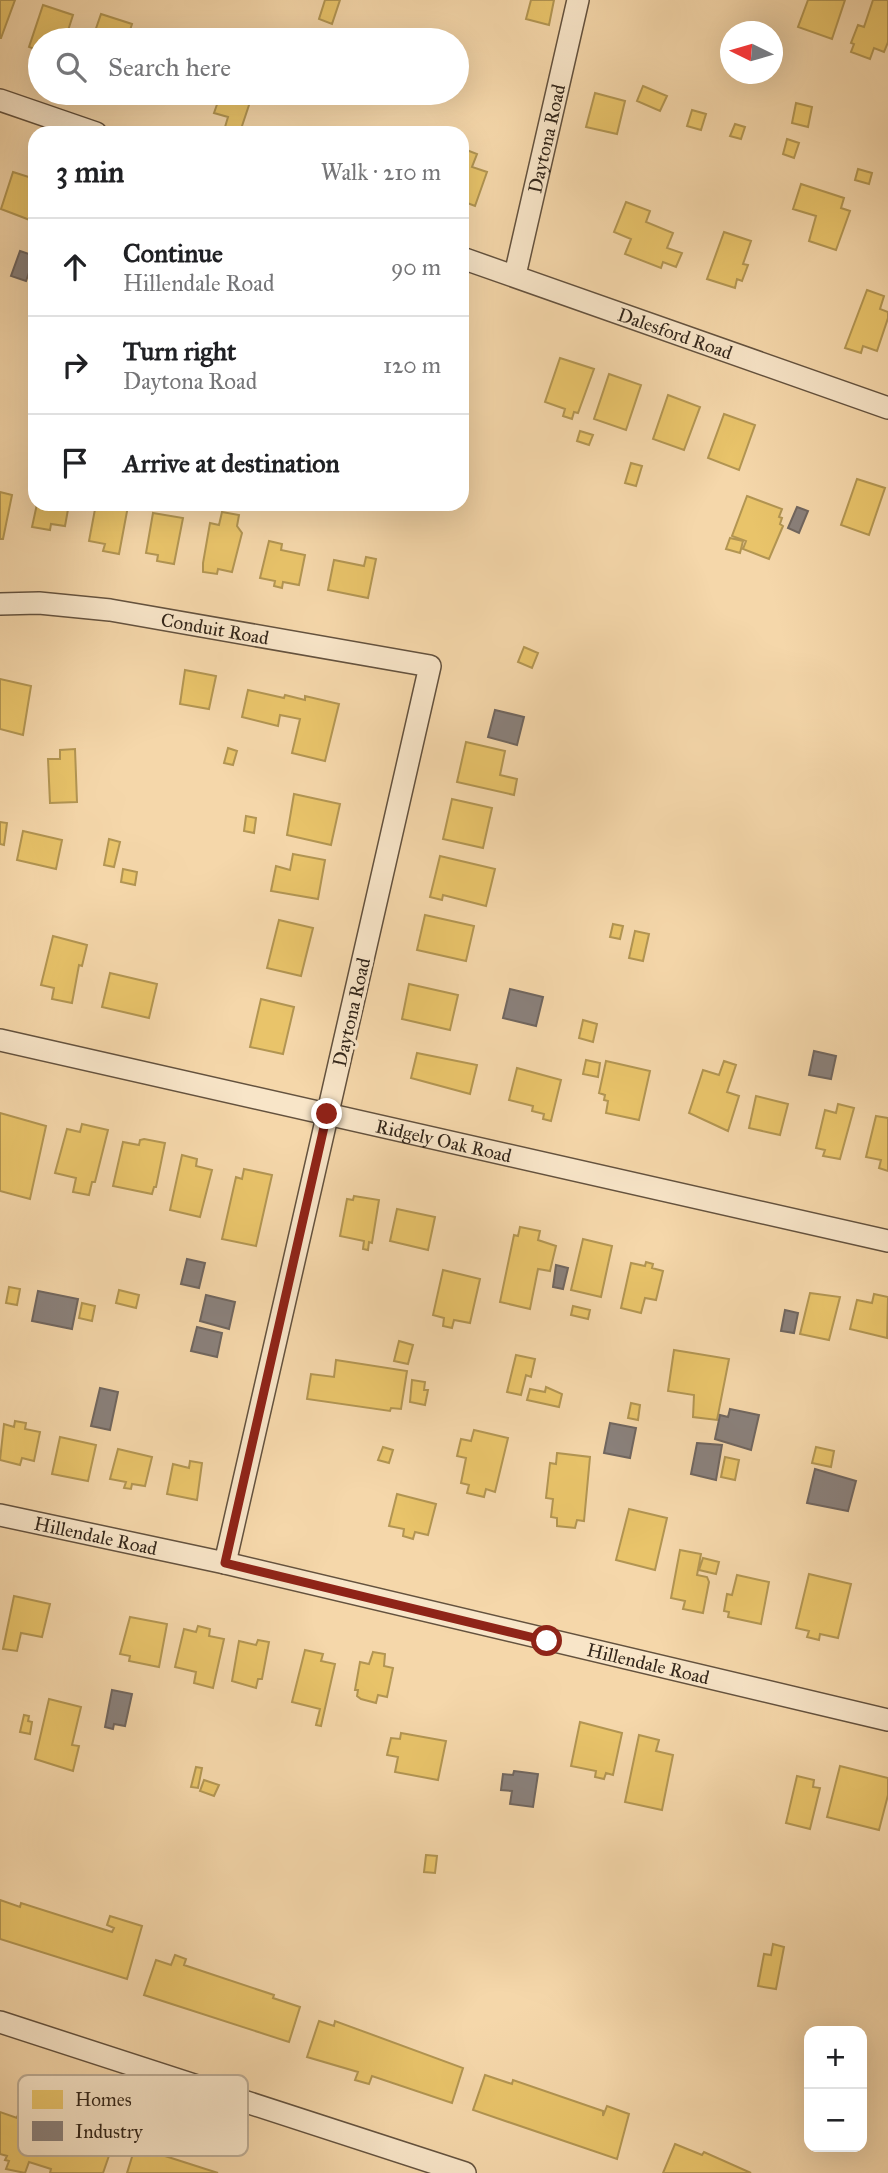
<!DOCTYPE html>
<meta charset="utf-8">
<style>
:root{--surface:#fff;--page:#f6f6f6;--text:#202124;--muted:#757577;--line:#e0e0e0}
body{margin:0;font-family:"IM FELL Great Primer",serif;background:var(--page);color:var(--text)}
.controls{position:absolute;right:21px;bottom:21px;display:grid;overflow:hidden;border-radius:14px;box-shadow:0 7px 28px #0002}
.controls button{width:63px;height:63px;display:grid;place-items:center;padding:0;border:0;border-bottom:2px solid var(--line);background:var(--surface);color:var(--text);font:35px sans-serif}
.compass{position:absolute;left:720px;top:21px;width:63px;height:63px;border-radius:50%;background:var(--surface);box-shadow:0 7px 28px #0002;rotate:275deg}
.stop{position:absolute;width:21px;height:21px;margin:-16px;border:5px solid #8f2418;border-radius:50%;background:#fff}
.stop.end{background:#8f2418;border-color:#fff;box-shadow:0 2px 7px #0008}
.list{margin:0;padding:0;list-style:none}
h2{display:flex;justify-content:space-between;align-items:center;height:91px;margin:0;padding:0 28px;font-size:30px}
h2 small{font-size:23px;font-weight:400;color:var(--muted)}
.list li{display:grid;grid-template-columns:46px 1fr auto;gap:21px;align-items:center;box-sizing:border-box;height:98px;padding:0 28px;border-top:2px solid var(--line)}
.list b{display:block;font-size:26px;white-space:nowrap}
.list p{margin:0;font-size:23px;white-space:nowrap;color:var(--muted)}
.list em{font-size:23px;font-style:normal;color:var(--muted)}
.icon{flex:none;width:38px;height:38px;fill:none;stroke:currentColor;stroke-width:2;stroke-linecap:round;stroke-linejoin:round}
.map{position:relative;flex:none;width:888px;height:2173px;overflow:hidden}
.search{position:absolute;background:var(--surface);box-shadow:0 7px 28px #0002;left:28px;top:28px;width:441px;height:77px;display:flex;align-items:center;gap:18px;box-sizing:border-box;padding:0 24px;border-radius:38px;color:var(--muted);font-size:26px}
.panel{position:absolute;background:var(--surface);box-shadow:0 7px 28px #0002;left:28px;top:126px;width:441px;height:385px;border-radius:21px}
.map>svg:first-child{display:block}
.homes{fill:#e9c46a;stroke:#b29552;stroke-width:2}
.industry{fill:#8a817c;stroke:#70665f;stroke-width:2}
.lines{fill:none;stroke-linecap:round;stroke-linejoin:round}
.street-casing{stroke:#64523e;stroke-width:24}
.street{stroke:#f8e5c8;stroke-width:21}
.route{stroke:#8f2418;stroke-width:9}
.labels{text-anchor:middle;stroke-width:7;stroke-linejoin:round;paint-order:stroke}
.street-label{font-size:19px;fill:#33261a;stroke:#f8e5c8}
.key{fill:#f8e5c8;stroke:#bdac94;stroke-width:2}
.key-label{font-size:19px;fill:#33261a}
</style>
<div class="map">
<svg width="888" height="2173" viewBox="0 0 888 2173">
<rect width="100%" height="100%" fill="#f5d7aa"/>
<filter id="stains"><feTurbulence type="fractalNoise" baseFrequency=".00286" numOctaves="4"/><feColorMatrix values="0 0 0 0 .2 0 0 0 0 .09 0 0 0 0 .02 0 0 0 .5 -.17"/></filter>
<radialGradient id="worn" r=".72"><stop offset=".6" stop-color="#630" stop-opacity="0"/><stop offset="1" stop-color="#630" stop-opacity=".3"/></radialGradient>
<path class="homes" d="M0,0H15L1,38H0Z
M325,0H340L332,24L319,19Z
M531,0H554L549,25L526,19Z
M808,0H845L832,39L798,27Z
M873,0H888V42L884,52L874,48L870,59L851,52L854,44L851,43L858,25L864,27Z
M43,5L73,15L65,40H40V51L29,47Z
M101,14L132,24L127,40H92Z
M643,86L667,96L660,111L637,101Z
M221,93H253L240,132L225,127L228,117L214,113Z
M339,93H374L372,102Z
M595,93L625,101L617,134L586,127Z
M796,103L812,107L808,127L792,123Z
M692,110L706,114L701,130L687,126Z
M735,124L745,127L741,139L730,136Z
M787,139L799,143L794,158L783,154Z
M464,149L477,154L472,167L487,172L475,206L462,201Z
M858,169L872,173L869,184L855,180Z
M13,172L35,179V222L1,209Z
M801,184L844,198L841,208L850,211L836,250L809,241L816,216L793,209Z
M626,202L650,211L646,222L673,233L667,248L682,253L676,267L663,262L661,268L625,254L631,239L614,232Z
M724,232L751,241L743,264L748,265L742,281L737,279L735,288L707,279Z
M867,290L884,296L880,309L888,312V318L877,351L863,346L861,353L845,348Z
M560,358L594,369L578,413L574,412L572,419L563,416L565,409L545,402Z
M609,374L641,385L626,430L594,419Z
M668,395L700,407L684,450L653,439Z
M724,414L755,425L739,470L708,458Z
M580,431L593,435L589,445L577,441Z
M631,463L642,466L636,486L625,483Z
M857,479L885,488L869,535L841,525Z
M0,492L12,495L3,539H0Z
M747,496L782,509L779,517L782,518L780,524L783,526L769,559L743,549L746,541L732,536Z
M37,504H69L65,526L51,524L50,530L32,527Z
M96,504L128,506L119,554L103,551L105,544L89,541Z
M222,512L239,515L237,526L242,533L232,572L218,569L217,574L203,572V563L210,523L219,525Z
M153,513L183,518L174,564L157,561L158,555L146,553Z
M730,538L743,541L740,553L726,549Z
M269,541L282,544L281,550L305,555L299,585L283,582L282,588L274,586L275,581L260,578Z
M366,557L376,559L368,598L328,590L334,560L364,566Z
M524,647L538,653L532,668L518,662Z
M185,670L216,676L209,709L180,704Z
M0,679L31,686L23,735L0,729Z
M248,690L284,698L285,695L305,700V696L339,704L325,761L292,753L300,719L280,715L278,726L242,717Z
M466,742L505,751L500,775L517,779L514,795L457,782Z
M228,748L237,751L233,765L224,763Z
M75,749L77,802L50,803L48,759H60V750Z
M294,794L340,804L331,845L287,835Z
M452,799L492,808L483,848L443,839Z
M246,816L256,818L254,833L244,831Z
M0,822L7,823L4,845L0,844Z
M23,831L62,840L56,869L17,860Z
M109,839L120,842L114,867L104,865Z
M293,854L325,860L318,899L271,891L276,866L290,870Z
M440,856L495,869L486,906L443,895L442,900L430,897Z
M123,869L137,872L135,885L121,882Z
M425,915L474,926L466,961L417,950Z
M279,920L313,928L301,976L267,968Z
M613,924L623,926L620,939L610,937Z
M635,931L649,934L643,961L629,958Z
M53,936L87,945L82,966L79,965L72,1003L52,999L54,988L41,985Z
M110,973L157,984L149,1018L102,1007Z
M409,984L458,995L450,1030L402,1019Z
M261,999L294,1007L283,1054L250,1047Z
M583,1020L597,1024L593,1042L579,1038Z
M417,1053L477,1065L470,1094L411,1078Z
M586,1060L600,1063L598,1077L583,1074Z
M606,1061L650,1071L639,1120L606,1113L608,1101L604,1100L605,1095L599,1093Z
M724,1061L736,1065L727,1092L739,1096L728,1131L689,1113L703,1070L719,1075Z
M517,1068L561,1080L551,1121L543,1119L544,1114L532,1111L533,1106L509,1100Z
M756,1096L788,1104L780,1135L749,1128Z
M838,1104L854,1108L840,1159L823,1156L825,1150L816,1148L825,1110L836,1113Z
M0,1113L46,1126L30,1199L0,1191Z
M876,1116L888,1118V1171L879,1168L881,1160L866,1157Z
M82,1124L108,1130L95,1182H92L89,1195L73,1192L76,1178L55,1173L67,1129L80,1132Z
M144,1139L165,1143L156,1187H154L152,1194L113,1186L123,1142L139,1145L140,1140Z
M182,1155L197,1159L196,1166L212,1170L200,1217L170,1210Z
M244,1169L272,1175L256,1246L222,1239L236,1177L242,1179Z
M354,1196L379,1200L372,1243L369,1242L368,1250L363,1249L364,1241L340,1236L347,1199L353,1200Z
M397,1209L435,1217L428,1250L390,1241Z
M520,1227L540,1231L538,1240L556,1246L550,1271L538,1269L530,1309L500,1302L514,1235L518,1236Z
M583,1239L612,1246L601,1297L571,1290Z
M646,1262L653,1264L652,1268L663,1271L656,1300L645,1298L641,1313L621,1308L631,1263L645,1266Z
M443,1270L480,1279L470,1323L454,1320L452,1328L443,1326L444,1318L433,1315Z
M9,1287L20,1289L17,1305L6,1303Z
M119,1290L139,1295L136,1308L116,1303Z
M810,1293L840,1297L829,1340L800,1334Z
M874,1294L888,1297L887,1338L850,1329L857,1300L872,1303Z
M82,1303L95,1306L92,1321L79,1318Z
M573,1306L590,1310L588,1319L571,1315Z
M399,1341L413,1345L408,1364L394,1361Z
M674,1350L729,1359L717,1420L693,1417L694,1395L668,1391Z
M516,1355L535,1359L531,1377L526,1375L521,1395L507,1392Z
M336,1360L407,1371L401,1409L391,1408L390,1411L307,1399L311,1374L334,1377Z
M412,1380L425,1382L424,1390H428L425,1405L410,1402Z
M546,1387L562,1394L559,1407L527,1400L530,1389L545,1392Z
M631,1403L640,1405L638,1420L628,1418Z
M15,1421L26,1423L25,1429L40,1432L34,1461L22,1458L20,1465L0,1460L4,1424L14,1427Z
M474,1430L508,1438L495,1492L486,1489L484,1497L467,1493L469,1485L461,1483L466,1458L457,1456L461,1439L471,1441Z
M60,1437L96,1445L88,1481L52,1474Z
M383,1447L393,1450L389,1463L378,1460Z
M816,1447L834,1451L831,1467L812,1463Z
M118,1449L152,1457L145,1486L132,1484L131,1489L124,1488L126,1482L110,1479Z
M557,1453L590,1457L584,1521L577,1520L575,1528L557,1526V1518L551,1517L553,1499L546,1498L550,1463L556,1464Z
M725,1457L739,1460L735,1480L721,1477Z
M190,1461L202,1463L197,1500L167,1494L173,1464L189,1468Z
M397,1494L436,1504L428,1535L415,1532L413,1539L403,1536L404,1529L389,1526Z
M629,1509L667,1518L655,1570L616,1560Z
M680,1550L701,1554L697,1575L707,1577L709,1582L703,1613L683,1609L685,1601L671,1598Z
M703,1558L719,1562L716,1574L699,1570Z
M809,1574L851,1584L838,1638L820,1634L819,1640L807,1637L809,1631L796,1628Z
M737,1575L769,1582L761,1624L728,1617L729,1612L724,1611L727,1594L732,1595Z
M14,1596L50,1604L42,1637L21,1633L17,1651L3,1649Z
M130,1617L167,1624L159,1667L129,1661L130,1656L120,1654Z
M198,1626L210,1629L209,1636L224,1639L213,1688L194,1683L196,1672L175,1667L184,1629L196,1632Z
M258,1640L269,1642L262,1679H258L256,1688L232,1681L239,1641L256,1645Z
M305,1650L323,1654L321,1661L335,1664L321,1726L316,1725L320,1709L292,1702Z
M373,1652L385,1654L384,1666L393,1668L387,1697L378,1695L376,1703L361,1699L357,1696L358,1690H355L360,1662L369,1664Z
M49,1699L81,1707L72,1745L79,1746L73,1771L35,1759Z
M24,1715L29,1716L28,1721L32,1722L30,1734L20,1732Z
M580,1722L622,1733L613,1775L606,1773L604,1779L595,1777L596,1771L571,1766Z
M401,1733L446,1741L438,1780L395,1772L398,1757L387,1755L391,1738L400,1739Z
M639,1735L659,1740L656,1751L673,1755L662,1810L625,1802Z
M840,1766L888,1778V1795L879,1830L827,1817Z
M196,1767L202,1768L198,1788L191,1787Z
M797,1776L814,1780L813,1787L820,1788L810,1829L786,1823Z
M204,1780L219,1785L214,1796L200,1791Z
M426,1855L437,1856L435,1873L424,1872Z
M0,1900L20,1907L21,1903L112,1932L114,1928L107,1925L110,1916L142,1926L127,1979L0,1939Z
M773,1944L784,1947L776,1989L758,1986L764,1954L771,1955Z
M175,1955L186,1959L184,1965L274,1995L273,1998L300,2007L289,2042L144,1995L156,1960L171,1965Z
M319,2021L334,2026L335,2021L463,2068L452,2103L372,2076L369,2084L355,2080L358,2072L307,2057Z
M485,2075L512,2084L513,2080L603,2111V2116L607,2106L629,2114L617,2159L473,2110Z
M19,2111L34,2115L32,2122L49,2127L51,2120L64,2124L61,2132L112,2147L103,2173H50L51,2169L29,2162L25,2173L6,2169L9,2161L5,2160L7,2156L0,2154V2112L17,2118Z
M136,2144L165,2156L218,2173H127Z
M675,2144L702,2155L704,2152L751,2173H663Z"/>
<path class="industry" d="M20,251L35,256L26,281L11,276Z
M797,507L808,511L799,533L788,528Z
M495,710L524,717L517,745L488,737Z
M510,989L543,997L536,1026L503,1018Z
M814,1051L836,1056L831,1079L809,1075Z
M187,1259L205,1263L199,1288L181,1284Z
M556,1265L568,1268L563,1289L553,1287Z
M38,1291L78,1299L72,1329L32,1321Z
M206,1295L235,1302L229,1329L200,1321Z
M785,1310L798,1313L794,1333L781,1331Z
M197,1327L222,1333L217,1357L191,1351Z
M100,1388L118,1392L110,1430L91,1426Z
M730,1409L759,1415L751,1450L715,1439L720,1415L728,1417Z
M610,1423L636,1428L630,1458L604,1453Z
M697,1443L722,1445L716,1480L691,1474Z
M815,1469L856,1481L848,1511L807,1503Z
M112,1690L132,1694L125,1726L114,1724L113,1729L105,1727Z
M514,1771L538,1774L533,1807L510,1804L512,1791L501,1790L503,1774L513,1775Z"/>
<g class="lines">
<defs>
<g id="street">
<path d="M0,100L96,133"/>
<path id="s1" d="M462,258L888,408"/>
<path id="s2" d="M515,275L578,0"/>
<path id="s3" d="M0,604L39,603L110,610L430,666L225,1563"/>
<path id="s4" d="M0,1040L888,1241"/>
<path id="s5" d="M0,1515L225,1563L888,1720"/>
<path d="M0,2022L465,2173"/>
</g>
</defs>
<use href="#street" class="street-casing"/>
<use href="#street" class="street"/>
</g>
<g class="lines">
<path class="route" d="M327,1114L225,1563L547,1641"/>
</g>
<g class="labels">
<g class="street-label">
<text dy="7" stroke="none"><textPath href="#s2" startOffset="140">Daytona Road</textPath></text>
<text dy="7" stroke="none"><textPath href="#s1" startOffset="226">Dalesford Road</textPath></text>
<text dy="7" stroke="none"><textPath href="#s3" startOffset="217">Conduit Road</textPath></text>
<text transform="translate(351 1012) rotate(-77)" y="7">Daytona Road</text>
<text dy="7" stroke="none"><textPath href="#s4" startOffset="455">Ridgely Oak Road</textPath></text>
<text dy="7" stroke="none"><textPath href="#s5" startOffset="98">Hillendale Road</textPath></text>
<text dy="7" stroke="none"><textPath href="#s5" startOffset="665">Hillendale Road</textPath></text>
</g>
</g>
<rect x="18" y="2075" width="230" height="81" rx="10" class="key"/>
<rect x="32" y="2090" width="31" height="19" fill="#e9c46a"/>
<rect x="32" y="2121" width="31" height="20" fill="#8a817c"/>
<g class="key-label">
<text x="75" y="2106">Homes</text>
<text x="75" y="2138">Industry</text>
</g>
<rect width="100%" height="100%" filter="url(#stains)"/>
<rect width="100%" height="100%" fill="url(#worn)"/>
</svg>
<div class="controls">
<button>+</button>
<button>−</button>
</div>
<svg class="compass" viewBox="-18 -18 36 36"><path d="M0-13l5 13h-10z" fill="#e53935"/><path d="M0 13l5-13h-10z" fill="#757577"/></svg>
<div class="stop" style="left:547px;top:1641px"></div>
<div class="stop end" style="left:327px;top:1114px"></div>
<div class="search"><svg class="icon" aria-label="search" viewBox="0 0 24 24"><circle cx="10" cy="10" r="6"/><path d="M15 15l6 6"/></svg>Search here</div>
<section class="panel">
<h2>3 min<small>Walk · 210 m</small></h2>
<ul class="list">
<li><svg class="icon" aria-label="ahead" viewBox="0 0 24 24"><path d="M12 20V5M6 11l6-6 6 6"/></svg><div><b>Continue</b><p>Hillendale Road</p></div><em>90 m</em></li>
<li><svg class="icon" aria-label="right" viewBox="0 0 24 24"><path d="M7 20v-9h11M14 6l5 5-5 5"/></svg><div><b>Turn right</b><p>Daytona Road</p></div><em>120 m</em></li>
<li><svg class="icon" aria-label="arrive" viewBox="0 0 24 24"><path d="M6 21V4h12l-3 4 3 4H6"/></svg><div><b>Arrive at destination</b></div></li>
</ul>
</section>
</div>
